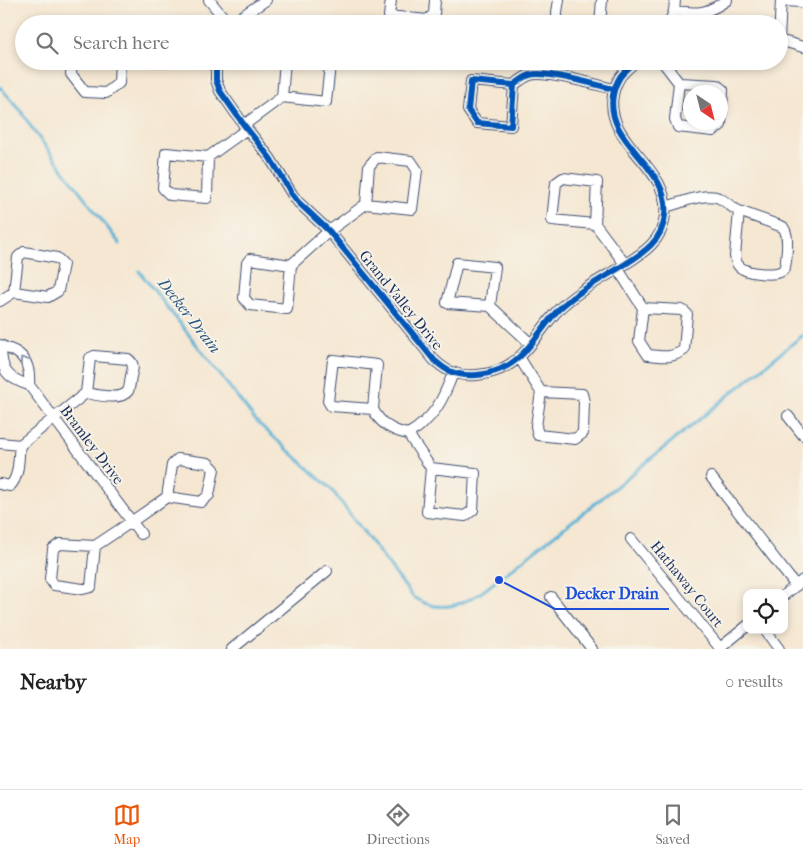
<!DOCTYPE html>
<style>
:root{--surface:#fff;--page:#f2f2f2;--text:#222;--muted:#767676;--line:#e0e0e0;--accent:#ea580c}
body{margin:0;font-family:"IM FELL French Canon",serif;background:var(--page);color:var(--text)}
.controls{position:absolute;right:15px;bottom:15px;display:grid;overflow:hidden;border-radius:10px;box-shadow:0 2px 8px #0003}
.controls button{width:45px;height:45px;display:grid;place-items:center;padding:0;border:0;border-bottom:1px solid var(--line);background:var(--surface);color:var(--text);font:25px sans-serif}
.compass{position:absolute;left:683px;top:85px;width:45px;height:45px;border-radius:50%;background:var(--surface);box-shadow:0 2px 8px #0003;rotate:145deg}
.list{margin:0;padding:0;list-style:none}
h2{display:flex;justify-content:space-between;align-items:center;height:65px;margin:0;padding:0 20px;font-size:21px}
h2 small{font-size:16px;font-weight:400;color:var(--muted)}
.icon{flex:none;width:28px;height:28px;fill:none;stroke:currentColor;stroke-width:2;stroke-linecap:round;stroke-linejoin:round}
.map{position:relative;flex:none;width:803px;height:649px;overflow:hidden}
.search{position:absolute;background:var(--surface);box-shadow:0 2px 8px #0003;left:15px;right:15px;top:15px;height:55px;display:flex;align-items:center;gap:12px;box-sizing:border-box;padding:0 18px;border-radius:28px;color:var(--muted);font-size:19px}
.sheet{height:140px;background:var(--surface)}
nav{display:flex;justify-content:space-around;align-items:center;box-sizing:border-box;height:70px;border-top:1px solid var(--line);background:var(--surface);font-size:14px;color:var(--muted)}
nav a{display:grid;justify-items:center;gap:2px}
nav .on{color:var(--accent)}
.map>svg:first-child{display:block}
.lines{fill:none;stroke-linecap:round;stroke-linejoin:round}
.stream{stroke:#57b1d5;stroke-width:3}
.minor-casing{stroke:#3c4b6f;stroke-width:12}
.minor{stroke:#fff;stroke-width:10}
.cycleway-casing{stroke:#f7f3e8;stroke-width:9}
.cycleway{stroke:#0057b8;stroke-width:6}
.oneway{stroke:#8d97ae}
.labels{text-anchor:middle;stroke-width:4;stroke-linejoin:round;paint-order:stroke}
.street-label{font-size:15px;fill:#1b2f5e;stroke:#f7f3e8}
.water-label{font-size:16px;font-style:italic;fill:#2d5682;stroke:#f7f3e8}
.leader{fill:none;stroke:#1d4ed8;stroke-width:2}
.callout-dot{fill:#1d4ed8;stroke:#f7f3e8;stroke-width:2}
.callout-label{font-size:16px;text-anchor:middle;font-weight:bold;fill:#1d4ed8;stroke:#f7f3e8;stroke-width:4;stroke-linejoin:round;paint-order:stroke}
</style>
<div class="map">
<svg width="803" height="649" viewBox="0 0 803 649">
<rect width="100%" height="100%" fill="#f7f3e8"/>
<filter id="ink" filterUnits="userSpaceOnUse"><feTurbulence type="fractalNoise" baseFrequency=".02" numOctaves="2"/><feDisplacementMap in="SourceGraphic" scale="10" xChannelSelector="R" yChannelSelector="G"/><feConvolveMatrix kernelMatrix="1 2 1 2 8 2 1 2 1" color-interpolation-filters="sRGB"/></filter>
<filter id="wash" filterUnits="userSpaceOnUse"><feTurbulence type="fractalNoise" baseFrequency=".0096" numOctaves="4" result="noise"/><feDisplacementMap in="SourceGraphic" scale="20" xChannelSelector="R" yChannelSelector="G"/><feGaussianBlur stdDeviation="1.12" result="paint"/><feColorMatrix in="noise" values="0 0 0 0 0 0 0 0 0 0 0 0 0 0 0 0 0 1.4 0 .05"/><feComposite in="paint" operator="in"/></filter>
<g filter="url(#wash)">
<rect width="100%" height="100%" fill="#f5e7d2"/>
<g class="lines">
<path class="stream" d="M0,87L21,111L33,130L120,244
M139,271L257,422L331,489L413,597C417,599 422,603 427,604C447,611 465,603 482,592L607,494L803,335"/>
</g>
</g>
<g filter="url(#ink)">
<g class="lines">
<defs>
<path id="minor" d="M209,0L229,24
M391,0L389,16L427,20L434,14L435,0
M559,0C558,8 554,18 561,24
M781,0L779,40L803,47
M782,1L803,2
M674,11C698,14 707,14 727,0
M234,24L241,17L266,0
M600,24L602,0
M669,24L674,11L675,0
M72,61L71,74L85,92L106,93L119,83L120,61
M204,61L215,66
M216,61V80L220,91L244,125L270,158L292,194L298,202L329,231L434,360C439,364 445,370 452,372C467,378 487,375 501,369C527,358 539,330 558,310C577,291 604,278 627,263C635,258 644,252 651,245C659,237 664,226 665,215C671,166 604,144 613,95C614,89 617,82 620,77C624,71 631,66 636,61
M662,61L679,83L675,119L678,127L713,131L721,125L723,90L717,85L679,83
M514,85L471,81L468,110L477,123L511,126L514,85C519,81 524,77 530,75C545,70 597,85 614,89
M282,97L285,61
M244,125L282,97L326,102L330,65L327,61
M208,157L166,153L163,188L170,195L207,198L208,157L247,129
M377,157L411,161L417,170L412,209L366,204L369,166Z
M666,207C680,203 706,192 719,198C727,202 732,208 739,211L735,256C736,262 737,266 743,269C750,273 779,277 784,269C787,264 786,255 787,249C787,241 788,234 783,227L739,211
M595,224L597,182L563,178L556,183L552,220L595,224L625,264
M291,265L250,259L247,263L244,298L250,305L287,309L291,265L329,231L366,204
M618,269L643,308L639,341L648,355C664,356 670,359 684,350L687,314L682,310L643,308
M0,301L14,292L48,297L58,291L63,264L57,258L24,252L18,257L14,292
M490,306L495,267L457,263L447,303L490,306L531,344
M0,345C5,348 11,349 16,352C28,359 30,372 29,385
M1,346C1,370 6,378 29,385L141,534
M519,357L541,392L536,426L538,435L575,439L583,433L584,402L582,394L541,392
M373,409L331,406L328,401L333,360L377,365L373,409C380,424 392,431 408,434C434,419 443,400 453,373
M788,416L803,435
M408,434L431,468L427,512L465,516L473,510L475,473L431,468
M0,443L20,445L86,393L90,358L94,356L128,359C135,364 133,369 131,376C130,381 130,387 128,391C121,401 97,395 86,393
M178,459L208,463L214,469L209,495L201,502L167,497L172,465Z
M711,477L796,586
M0,484L10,486C20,476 18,458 20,445
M631,539L720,648
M60,544L95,546L91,587L83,589L54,585L50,579L53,549Z
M95,546L131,522L167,497
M784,595L803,580
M551,597L592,649
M765,630L779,649
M232,649L327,571
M719,649L747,626"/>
</defs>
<use href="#minor" class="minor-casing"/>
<use href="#minor" class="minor"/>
<defs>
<path id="cycleway" d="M216,61V80L220,91L244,125L270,158L292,194L298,202L329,231L434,360C439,364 445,370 452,372C467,378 487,375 501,369C527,358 539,330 558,310C577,291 604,278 627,263C635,258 644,252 651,245C659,237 664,226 665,215C671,166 604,144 613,95C614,89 617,82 620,77C624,71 631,66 636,61
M514,85L471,81L468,110L477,123L511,126L514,85C519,81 524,77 530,75C545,70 597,85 614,89"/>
</defs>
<use href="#cycleway" class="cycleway-casing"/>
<use href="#cycleway" class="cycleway"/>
</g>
<defs><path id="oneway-chevron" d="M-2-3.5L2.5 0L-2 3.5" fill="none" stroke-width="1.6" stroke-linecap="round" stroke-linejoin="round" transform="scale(1.25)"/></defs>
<use class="oneway" href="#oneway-chevron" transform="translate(23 360) rotate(-126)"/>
</g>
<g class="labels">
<g class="street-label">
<text transform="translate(401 300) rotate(51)" y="5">Grand Valley Drive</text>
<text transform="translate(92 445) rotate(53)" y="5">Bramley Drive</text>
<text transform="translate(687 584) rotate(51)" y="5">Hathaway Court</text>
</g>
<g class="water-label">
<text transform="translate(190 315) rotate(52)" y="6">Decker Drain</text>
</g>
</g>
<path class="leader" d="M499 580L555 609H669"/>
<circle class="callout-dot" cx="499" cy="580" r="5"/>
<g class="callout-label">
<text x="612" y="599">Decker Drain</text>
</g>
</svg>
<div class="controls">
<button><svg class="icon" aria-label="locate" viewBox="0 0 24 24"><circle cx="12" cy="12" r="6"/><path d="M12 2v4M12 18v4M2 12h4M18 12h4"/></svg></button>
</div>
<svg class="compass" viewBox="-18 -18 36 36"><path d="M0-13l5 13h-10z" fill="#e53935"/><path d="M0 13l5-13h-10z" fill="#767676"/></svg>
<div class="search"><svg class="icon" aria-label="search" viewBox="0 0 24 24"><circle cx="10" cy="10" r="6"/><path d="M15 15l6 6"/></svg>Search here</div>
</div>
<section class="sheet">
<h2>Nearby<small>0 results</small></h2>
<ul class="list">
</ul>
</section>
<nav>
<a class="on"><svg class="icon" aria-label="map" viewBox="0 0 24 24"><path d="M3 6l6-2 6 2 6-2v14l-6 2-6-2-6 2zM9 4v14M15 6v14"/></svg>Map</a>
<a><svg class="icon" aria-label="directions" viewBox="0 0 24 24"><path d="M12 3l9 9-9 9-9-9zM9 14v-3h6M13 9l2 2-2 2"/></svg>Directions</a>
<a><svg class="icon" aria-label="saved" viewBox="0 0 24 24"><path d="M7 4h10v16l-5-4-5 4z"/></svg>Saved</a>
</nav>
